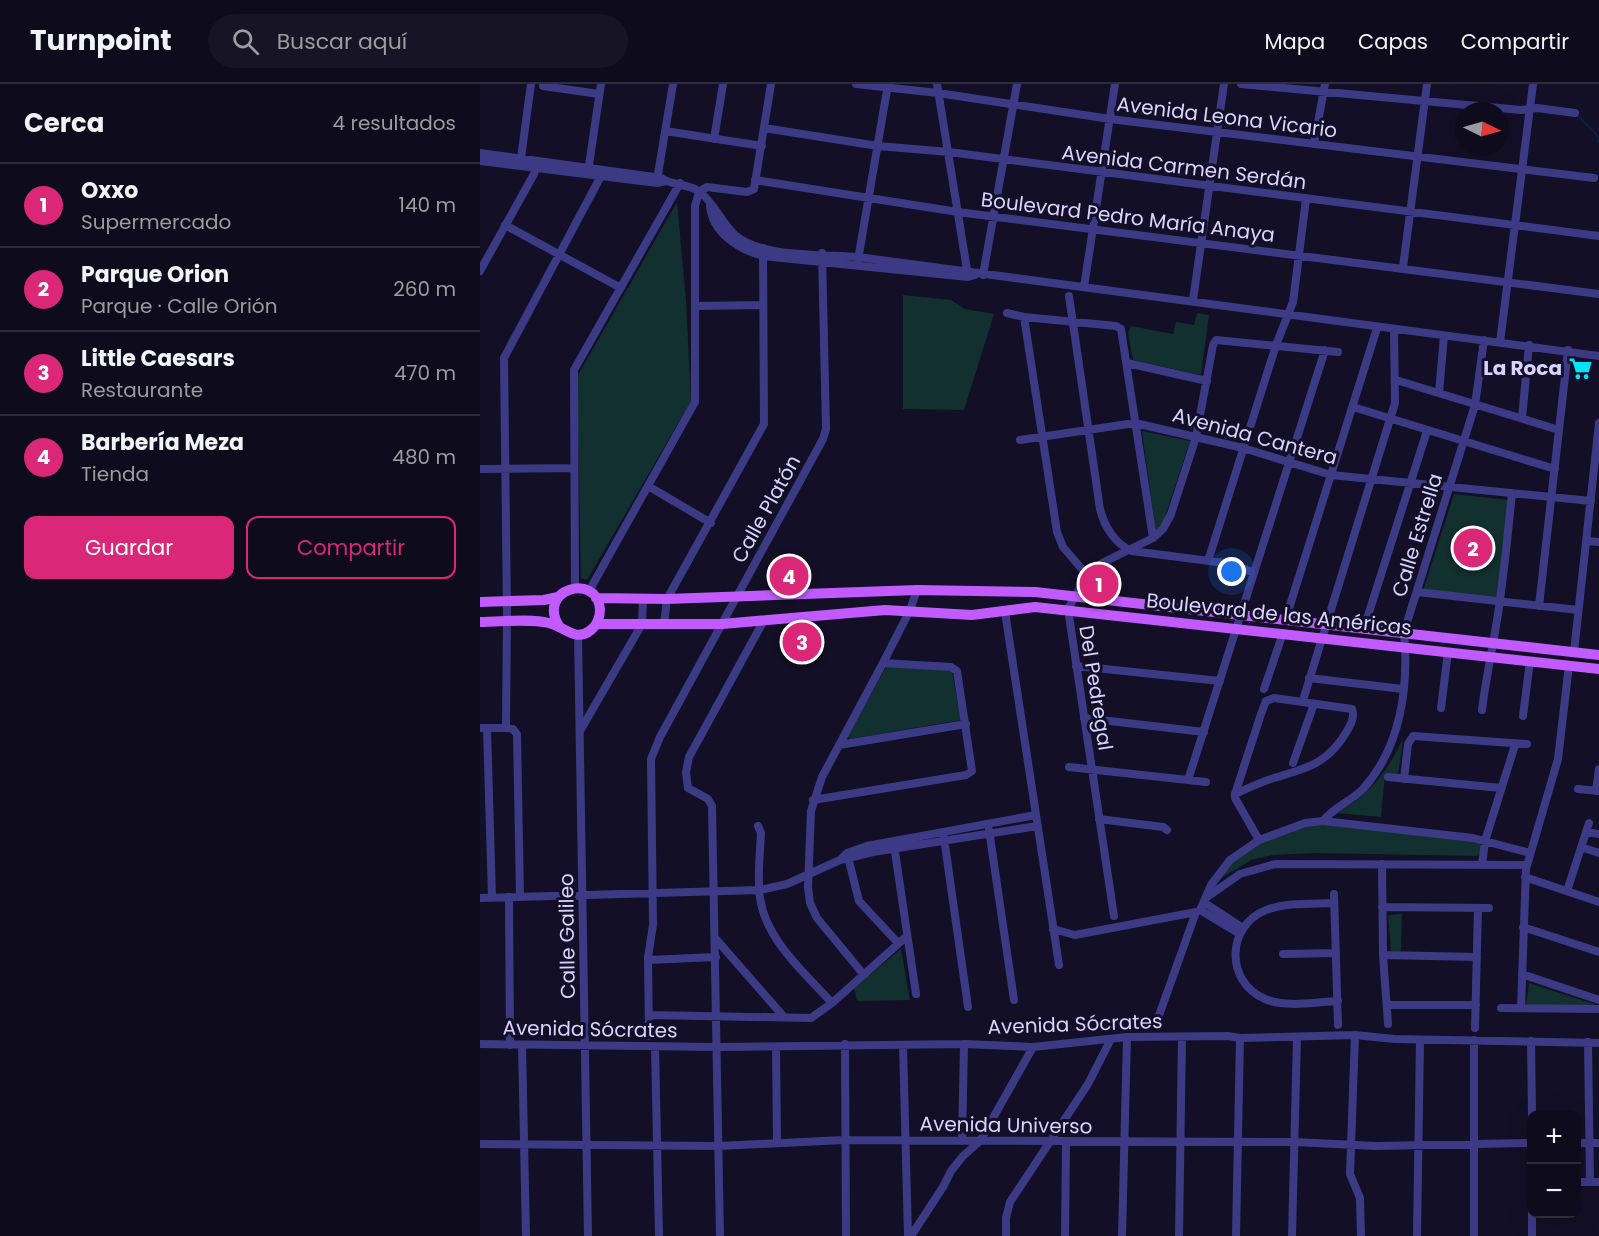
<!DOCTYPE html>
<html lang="es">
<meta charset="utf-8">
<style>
:root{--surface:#0e0b1c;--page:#171425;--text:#f1f3f6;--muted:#9b9ba3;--line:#2e2b3b;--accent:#db2777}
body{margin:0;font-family:Poppins,sans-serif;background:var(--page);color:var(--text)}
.controls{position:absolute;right:18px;bottom:18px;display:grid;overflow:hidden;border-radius:12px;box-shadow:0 6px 24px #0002}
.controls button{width:54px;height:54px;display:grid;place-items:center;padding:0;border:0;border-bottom:2px solid var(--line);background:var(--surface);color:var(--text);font:30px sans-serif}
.compass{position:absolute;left:975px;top:18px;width:54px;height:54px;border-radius:50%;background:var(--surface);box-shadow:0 6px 24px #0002;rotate:95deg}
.you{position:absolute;left:752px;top:488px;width:21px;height:21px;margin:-15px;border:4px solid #fff;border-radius:50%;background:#1a73e8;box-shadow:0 0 0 9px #1a73e833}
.badge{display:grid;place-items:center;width:39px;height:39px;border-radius:50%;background:var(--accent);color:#fff;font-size:20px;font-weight:700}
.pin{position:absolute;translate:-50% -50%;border:3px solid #fff;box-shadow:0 2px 6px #0006}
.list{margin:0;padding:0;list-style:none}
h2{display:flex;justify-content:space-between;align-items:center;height:78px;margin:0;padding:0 24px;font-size:26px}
h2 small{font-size:20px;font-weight:400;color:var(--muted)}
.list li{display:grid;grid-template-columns:39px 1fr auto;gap:18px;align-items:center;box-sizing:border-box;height:84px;padding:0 24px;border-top:2px solid var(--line)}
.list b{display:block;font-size:22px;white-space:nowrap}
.list p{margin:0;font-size:20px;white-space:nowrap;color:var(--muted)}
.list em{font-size:20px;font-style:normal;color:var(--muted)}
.actions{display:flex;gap:12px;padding:18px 24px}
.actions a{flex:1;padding:14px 0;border:2px solid var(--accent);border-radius:12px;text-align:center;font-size:21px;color:var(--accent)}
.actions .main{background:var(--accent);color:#fff}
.icon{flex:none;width:33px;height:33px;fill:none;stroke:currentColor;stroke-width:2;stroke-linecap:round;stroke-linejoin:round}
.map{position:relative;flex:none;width:1119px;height:1152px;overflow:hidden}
header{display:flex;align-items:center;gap:36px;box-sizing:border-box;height:84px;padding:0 30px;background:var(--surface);border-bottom:2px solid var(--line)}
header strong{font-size:28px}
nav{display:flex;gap:33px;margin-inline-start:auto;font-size:21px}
.search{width:420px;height:54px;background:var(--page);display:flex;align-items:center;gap:15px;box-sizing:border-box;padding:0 21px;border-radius:33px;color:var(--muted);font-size:22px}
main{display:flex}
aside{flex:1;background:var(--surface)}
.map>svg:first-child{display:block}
.green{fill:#12302f}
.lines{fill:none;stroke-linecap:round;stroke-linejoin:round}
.stream{stroke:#0c2248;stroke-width:1.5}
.minor{stroke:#3d3a85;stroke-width:8}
.major{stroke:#c25bff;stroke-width:10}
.labels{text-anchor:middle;stroke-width:6;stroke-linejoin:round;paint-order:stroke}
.street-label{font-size:20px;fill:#d9d4ff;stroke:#130f26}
.poi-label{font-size:20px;font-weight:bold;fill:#d9d4ff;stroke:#130f26;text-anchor:end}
</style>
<header>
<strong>Turnpoint</strong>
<div class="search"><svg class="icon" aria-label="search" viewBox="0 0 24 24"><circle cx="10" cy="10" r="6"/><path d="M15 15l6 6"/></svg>Buscar aquí</div>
<nav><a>Mapa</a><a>Capas</a><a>Compartir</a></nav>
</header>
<main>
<aside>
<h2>Cerca<small>4 resultados</small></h2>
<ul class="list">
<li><span class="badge">1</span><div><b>Oxxo</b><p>Supermercado</p></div><em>140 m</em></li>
<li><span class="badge">2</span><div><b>Parque Orion</b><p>Parque · Calle Orión</p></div><em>260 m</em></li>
<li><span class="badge">3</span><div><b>Little Caesars</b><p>Restaurante</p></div><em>470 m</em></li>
<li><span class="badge">4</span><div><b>Barbería Meza</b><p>Tienda</p></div><em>480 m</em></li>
</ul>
<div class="actions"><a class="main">Guardar</a><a>Compartir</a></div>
</aside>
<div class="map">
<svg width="1119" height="1152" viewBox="0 0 1119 1152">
<rect width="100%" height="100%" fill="#130f26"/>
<path class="green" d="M197,118L206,217L211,317L107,496L101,494L97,293Z
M423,211L471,216L485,225L514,230L484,326L423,325Z
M717,229L729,231L721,291L653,276L648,249L651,242L693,250L696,238L714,241Z
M662,347L710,357L681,445L676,449Z
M974,410L1029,416L1017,516L943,507Z
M408,580L472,587L481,636L370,655L367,653Z
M923,655L918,691L905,690L901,733L857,729C889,711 907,688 923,655Z
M829,738L1000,756L1001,768L997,772L836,769L793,771L771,776L740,795C755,763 797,749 829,738Z
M922,830L921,867H911L908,831Z
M421,865L430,916L377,917L374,904Z
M1049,899L1114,920L1116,922H1046Z"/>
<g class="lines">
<path class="stream" d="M1098,32L1116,50L1119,59"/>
<path class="minor" d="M376,0L458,9L630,35L1114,94
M457,0L488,192
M761,0L1041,26L1057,24L1095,29
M63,2L119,10
M284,44L398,62L469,68L1119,152
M185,47L282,62
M234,55L243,0
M834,60L845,0
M0,69L181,94C192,102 208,99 220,108C235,120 241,138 255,151C281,174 344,170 378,173L1119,272
M41,74L51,0
M0,77L177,99L186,97
M108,88L121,0
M177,96L193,0
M275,96L478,128L1119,210
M230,120C231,148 258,165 283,172L488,193L495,191
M25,141L139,203
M378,176L408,0
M923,183L947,0
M0,187L54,90L56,80
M503,191L537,0
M604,203L635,0
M589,212L620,425C624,442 635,460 652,467L753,480L774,489
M713,216L744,0
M215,222L283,221
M527,229L544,233L636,242L641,245L673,454
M544,233L577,448L583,463L607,491
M1020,258L1053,0
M647,279L727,297
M916,296L1079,346
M959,309L964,252
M873,323L1075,385
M1042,334L1049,261
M540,356L655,339L763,364L851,391L1111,417
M0,385L94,384
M168,402L231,439
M1107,457L1119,458
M728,477L796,261L813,218L826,115
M95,504L94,286L200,99
M109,507L215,318V122L219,108L227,103L267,108L274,105L291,0
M937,508L1098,526
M1059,522L1088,266
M525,528L579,881
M806,534L897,244
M184,540L187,515L284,340L283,164
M884,544L947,347
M98,551L108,1152
M1094,568L1119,339
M596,582L740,597
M829,594L923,605
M784,605L803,549
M824,613L915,319L914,246
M961,624L968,568
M1002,626C1006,593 1013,563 1018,530C1024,490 1028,449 1032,409
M1043,632L1050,577
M604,634L724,648
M0,644H26
M7,644L12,813
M100,647L162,540L163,516
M359,661L486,640
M813,679L834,620
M589,683L726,698
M908,693L1021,704
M924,695L928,660L933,652L1047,660
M708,696L845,266
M1098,705L1119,707
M1116,707L1119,685
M755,710C768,704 781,698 794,694C827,684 848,680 867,647C871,640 875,633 872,625L794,614L786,617L781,630L755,710V714L779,756
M333,716L486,691L492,687L477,587L471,583L403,579
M619,735L683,743L687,746
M843,737C853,724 871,717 883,705C921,663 929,603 924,548L995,321L1004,256
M278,742L281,749C280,770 277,793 280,814C286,856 324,888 352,919
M509,746L534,916
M1106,748L1119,750
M464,754L488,923
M414,761L436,910
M1101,763L1119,769
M368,773L379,817L418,859
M360,776L367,769L387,762L556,731
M902,780L903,871L908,940
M1002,781L1005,757L1035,661
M1045,793L1119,818
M1087,807L1109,739
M854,810L858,941
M29,813L30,961
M40,813L37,650L33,645L26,644L27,529L24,274L121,92
M727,813L760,790L795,780L1047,781
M0,814L280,806L307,800L360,776L393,768L557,742
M725,819L763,844
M854,819C833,820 807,818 786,826C746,842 745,898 785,915C806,924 835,918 858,917
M902,823L1009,824
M720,826L760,850
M634,832L588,525L607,491L622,479L673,454L683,445L691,430L716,353L733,261L736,256L858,268
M1043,843L1119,868
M573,845L595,851L716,828
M235,854L304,933
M803,870L856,869
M903,871L997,873
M168,876L236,873
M1042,890L1119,916
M384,891L337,834L330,819L328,803L331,727L342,693L403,579L430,526L437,506
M907,921H996
M1021,924L1119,925
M1041,924L1046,785L1078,675L1089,581
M169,931L331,934L352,919L427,852
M677,937L716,828L720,826L731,801L750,776L779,756L825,739L843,737L993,754L1050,769
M995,944L998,824
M875,951L870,1090L880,1114L881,1152
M169,952L168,873L173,841L171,675L180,653L343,355L346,345L342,169
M1051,957L1052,1030
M1108,958L1110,1098
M0,960L236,963L484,960L553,963L647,953L748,952L760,954L875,951L914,955L1119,959
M365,960L366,1152
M42,961L46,1152
M423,961L428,1152
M175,963L179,1152
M296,963L297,1057
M482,1057L484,960
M1096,1059H1119
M0,1060L238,1062L364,1056L814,1058L896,1062L1052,1059
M1096,1098H1119
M1052,1130V1152
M240,1152L232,722L228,715L208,704L206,688L209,673L283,538
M431,1152L463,1103L471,1087L483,1072L500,1057L553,963
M526,1152V1134L530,1118L608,1000L631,955
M585,1152L586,1058
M642,1152L647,953
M699,1152L702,953
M756,1152L760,954
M812,1152L817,953
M937,1152L940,956
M994,1152V956"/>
<path class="major" d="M116,514L187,515L437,506L555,508L1119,571
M0,518L64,516L78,513
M0,538C22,538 48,534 69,539C84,542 95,559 111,546C117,541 120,533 120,525C117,488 56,505 79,542
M116,540H242L405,526L492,531L555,523L1119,585"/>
</g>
<defs>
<symbol id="supermarket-bare" viewBox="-9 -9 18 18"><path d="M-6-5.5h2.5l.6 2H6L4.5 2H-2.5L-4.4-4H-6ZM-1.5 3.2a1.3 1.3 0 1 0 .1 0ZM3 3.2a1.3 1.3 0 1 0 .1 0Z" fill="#00e5ff" stroke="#130f26" stroke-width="2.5" paint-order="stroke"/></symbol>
</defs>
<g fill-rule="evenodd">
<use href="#supermarket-bare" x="1084" y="268" width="33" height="33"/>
</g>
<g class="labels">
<g class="street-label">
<text transform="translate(747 33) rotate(7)" y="7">Avenida Leona Vicario</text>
<text transform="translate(704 83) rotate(7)" y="7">Avenida Carmen Serdán</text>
<text transform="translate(648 133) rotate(7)" y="7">Boulevard Pedro María Anaya</text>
<text transform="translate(775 352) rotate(15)" y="7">Avenida Cantera</text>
<text transform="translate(286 425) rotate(-61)" y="7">Calle Platón</text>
<text transform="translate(937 451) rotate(-73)" y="7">Calle Estrella</text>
<text transform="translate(799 530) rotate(6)" y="7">Boulevard de las Américas</text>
<text transform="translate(616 604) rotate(81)" y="7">Del Pedregal</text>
<text transform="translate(87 852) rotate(-91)" y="7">Calle Galileo</text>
<text transform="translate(595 940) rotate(-2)" y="7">Avenida Sócrates</text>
<text transform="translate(110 945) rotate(1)" y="7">Avenida Sócrates</text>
<text transform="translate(526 1041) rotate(1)" y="7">Avenida Universo</text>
</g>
<g class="poi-label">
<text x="1082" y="291">La Roca</text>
</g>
</g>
</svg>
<div class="controls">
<button>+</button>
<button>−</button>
</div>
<svg class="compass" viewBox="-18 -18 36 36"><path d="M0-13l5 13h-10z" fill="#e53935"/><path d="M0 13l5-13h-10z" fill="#9b9ba3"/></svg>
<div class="you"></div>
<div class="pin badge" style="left:619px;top:500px">1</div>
<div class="pin badge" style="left:993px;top:464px">2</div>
<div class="pin badge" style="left:322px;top:558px">3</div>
<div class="pin badge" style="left:309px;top:492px">4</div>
</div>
</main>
